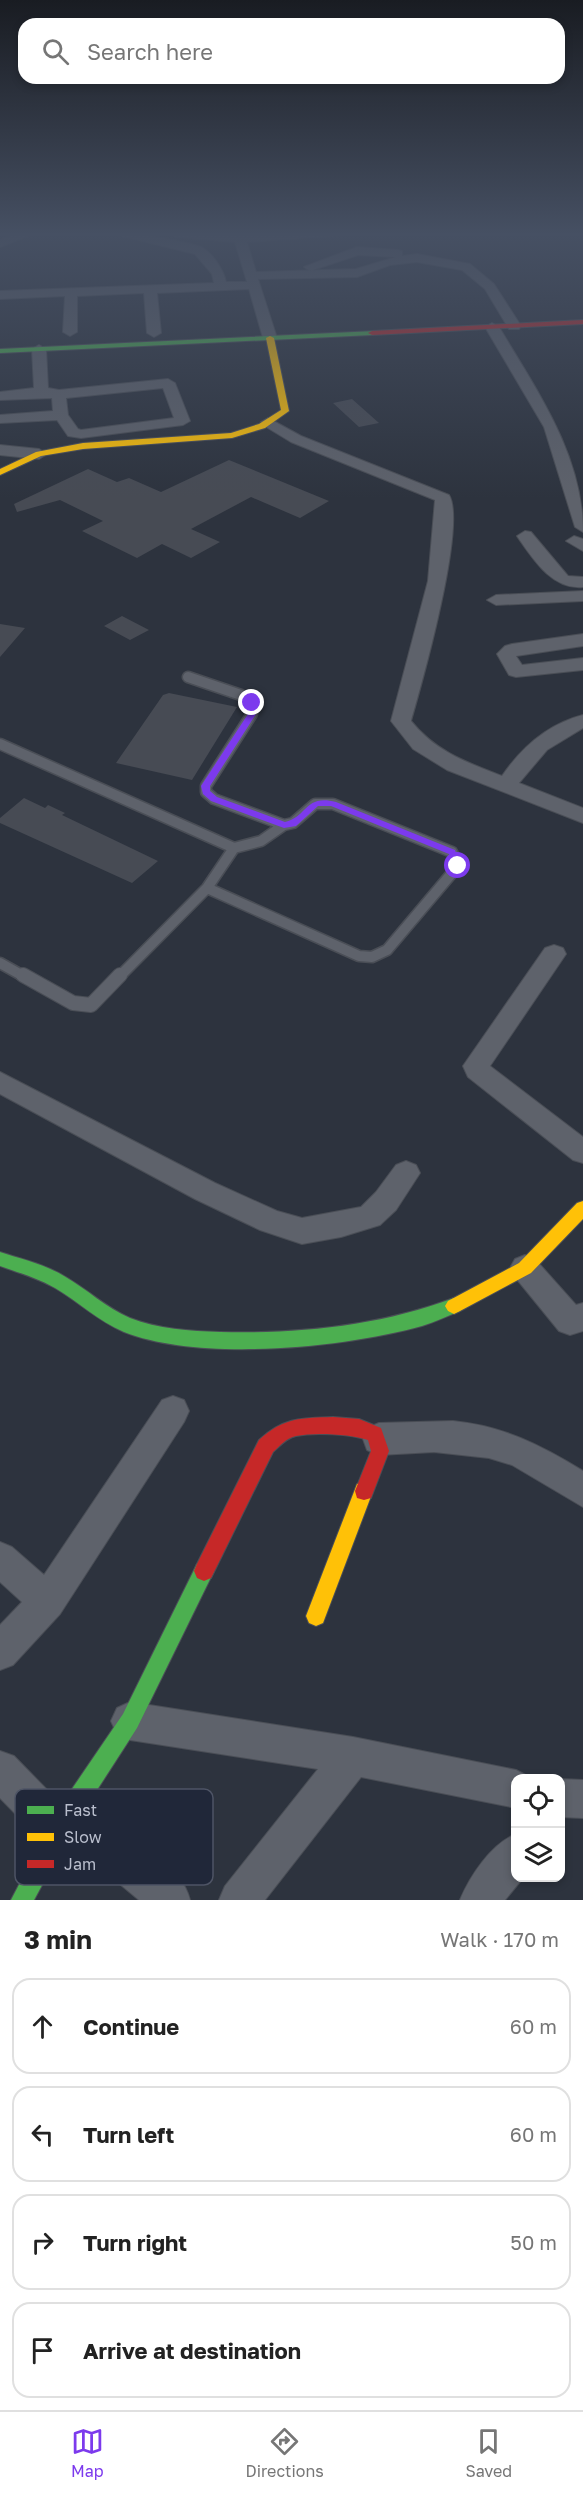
<!DOCTYPE html>
<meta charset="utf-8">
<style>
:root{--surface:#fff;--page:#f6f6f6;--text:#222;--muted:#767676;--line:#e0e0e0;--accent:#7c3aed}
body{margin:0;font-family:"Golos Text",sans-serif;background:var(--page);color:var(--text)}
.controls{position:absolute;right:18px;bottom:18px;display:grid;overflow:hidden;border-radius:12px;box-shadow:0 3px 9px #0003}
.controls button{width:54px;height:54px;display:grid;place-items:center;padding:0;border:0;border-bottom:2px solid var(--line);background:var(--surface);color:var(--text);font:30px sans-serif}
.stop{position:absolute;width:18px;height:18px;margin:-14px;border:4px solid #7c3aed;border-radius:50%;background:#fff}
.stop.end{background:#7c3aed;border-color:#fff;box-shadow:0 2px 6px #0008}
.list{margin:0;padding:0;list-style:none}
h2{display:flex;justify-content:space-between;align-items:center;height:78px;margin:0;padding:0 24px;font-size:26px}
h2 small{font-size:20px;font-weight:400;color:var(--muted)}
.list li{display:grid;grid-template-columns:39px 1fr auto;gap:18px;align-items:center;box-sizing:border-box;height:96px;margin:0 12px 12px;padding:0 12px;border:2px solid var(--line);border-radius:18px}
.list b{display:block;font-size:22px;white-space:nowrap}
.list em{font-size:20px;font-style:normal;color:var(--muted)}
.icon{flex:none;width:33px;height:33px;fill:none;stroke:currentColor;stroke-width:2;stroke-linecap:round;stroke-linejoin:round}
.map{position:relative;flex:none;width:583px;height:1900px;overflow:hidden}
.search{position:absolute;background:var(--surface);box-shadow:0 3px 9px #0003;left:18px;right:18px;top:18px;height:66px;display:flex;align-items:center;gap:15px;box-sizing:border-box;padding:0 21px;border-radius:18px;color:var(--muted);font-size:22px}
.sheet{height:510px;background:var(--surface)}
nav{display:flex;justify-content:space-around;align-items:center;box-sizing:border-box;height:84px;border-top:2px solid var(--line);background:var(--surface);font-size:16px;color:var(--muted)}
nav a{display:grid;justify-items:center;gap:3px}
nav .on{color:var(--accent)}
.map>svg:first-child{display:block}
.building{fill:#474b54}
.lines{fill:none;stroke-linecap:round;stroke-linejoin:round}
.lane-far1-casing{stroke:#4a4e56;stroke-width:13}
.lane-casing{stroke:#4a4e56;stroke-width:16}
.street-casing{stroke:#4a4e56;stroke-width:2}
.fast-casing{stroke:#4a4e56;stroke-width:2}
.slow-casing{stroke:#4a4e56;stroke-width:2}
.jam-casing{stroke:#4a4e56;stroke-width:2}
.lane-far1{stroke:#5e626b;stroke-width:10}
.lane{stroke:#5e626b;stroke-width:14}
.street{fill:#5e626b;fill-rule:evenodd}
.fast{fill:#4caf50;fill-rule:evenodd}
.slow{fill:#ffc107;fill-rule:evenodd}
.jam{fill:#c62828;fill-rule:evenodd}
.route{fill:#7c3aed}
.key{fill:#202739;stroke:#4e5465;stroke-width:1.5}
.key-label{font-size:16px;fill:#b9becd}
</style>
<div class="map">
<svg width="583" height="1900" viewBox="0 0 583 1900">
<rect width="100%" height="100%" fill="#2d333e"/>
<path class="building" d="M352,399L379,423L359,427L333,403Z
M229,460L329,501L300,518L251,497L191,529L220,542L191,558L162,544L137,558L82,531L103,521L60,500L17,512L14,504L88,469L117,482L129,478L161,492Z
M122,616L149,630L130,640L104,626Z
M0,624L25,628L0,657Z
M169,693L237,707L192,780L116,763L163,695Z
M24,798L45,808L48,805L65,813L62,815L158,861L132,883L0,823V818Z"/>
<g class="lines">
<defs>
<path id="lane-far1" d="M188,677L241,695L252,703V714L206,786V792L214,799L284,825L293,823L315,804H333L452,852L458,866L387,950L372,957L359,956L207,888
M0,744L234,848L207,888L119,977
M234,848L261,841L284,825
M0,963L25,977"/>
<path id="lane" d="M23,975L73,1003L91,1005L120,975"/>
<path id="street" d="M22,232H38L0,247V240Z
M106,232C122,231 190,241 203,248C213,254 224,271 226,282H247L235,242L178,237L174,236V232L240,236L349,232L343,235L247,242L256,272L356,269L396,257L358,255L310,271L304,267L357,247L398,250L402,251V256L417,254L470,264L494,284L521,326L519,329H509L485,289L462,270L417,262L390,265L357,277L258,279L277,338L270,342L263,338L249,289L157,293L161,333L154,337L147,333L144,293L77,296V332L70,336L63,332L65,296L0,299V291L214,283L212,274L195,254Z
M492,323L499,327C537,391 583,455 583,532L575,527L544,427L485,327Z
M39,345L46,349L48,388L59,390L168,379L175,383L190,421L183,425L81,438L68,436L57,420L0,423V415L53,411L52,398L0,400V392L34,388L32,349ZM163,388L174,418L81,430L78,429L68,415L66,398Z
M268,418L301,436L449,495C467,524 422,683 411,721C436,752 466,762 502,776C522,747 548,724 583,715V728L547,750L519,783L583,808V823L447,770L413,749L391,721L428,581L435,500L291,442L263,425L261,422Z
M0,445L39,449L47,454L39,459L0,455Z
M525,531L531,532L568,576L583,577V587C552,590 533,559 517,536Z
M574,536L583,539V551L566,541Z
M583,591V601L496,605L487,600L496,595Z
M583,634V646L516,656L522,665L583,658V670L516,677L509,675L497,654L505,646L512,644Z
M554,945L563,948L566,954L490,1066L583,1137V1163L573,1160L468,1077L463,1066L545,948Z
M0,1072L215,1183L277,1211L302,1218L361,1207L376,1192L396,1165L406,1161L416,1165L420,1173L396,1210L380,1225L341,1237L302,1244L260,1230L195,1199L0,1094Z
M525,1255L535,1259L576,1305L583,1303V1331L570,1335L559,1331L515,1277L510,1268L515,1259Z
M173,1396L184,1400L189,1411L184,1422L60,1614L13,1665L0,1670V1625L22,1602L0,1582V1542L12,1547L44,1575L162,1400Z
M453,1421C503,1426 541,1445 583,1471V1507L512,1465L489,1458L434,1452L379,1455L367,1450L363,1439L367,1428L379,1423Z
M130,1702L353,1737L516,1770L531,1778H516V1808L361,1777L265,1900H219L225,1886L318,1769L130,1740L117,1734L111,1721L117,1708Z
M0,1751L14,1756L57,1800L67,1796C89,1805 173,1868 185,1887C187,1891 189,1896 190,1900H139L72,1844L59,1850L45,1844L0,1798Z
M560,1779L583,1780V1818L560,1817Z
M516,1834V1878H523L505,1900H460C470,1876 491,1844 516,1834Z"/>
<path id="fast" d="M375,331L376,333L372,335L0,353V349Z
M0,1252C21,1259 44,1264 64,1276C87,1289 106,1308 130,1318C158,1329 190,1331 220,1332C299,1334 379,1326 454,1298L460,1301L463,1306L460,1311C447,1316 435,1322 422,1326C343,1348 200,1362 124,1332C98,1321 79,1302 55,1288C38,1278 19,1273 0,1266Z
M204,1561L211,1564L214,1571L137,1728L75,1824L34,1900H11L59,1808L123,1714L197,1564Z"/>
<path id="slow" d="M270,336L274,338L289,411L265,428L232,438L83,449L41,456L0,475V469L36,452L83,443L231,433L259,424L281,410L266,338Z
M583,1201V1219L531,1273L460,1311L454,1314L448,1311L445,1306L448,1301L519,1263L577,1203Z
M364,1482L371,1484L373,1491L323,1623L316,1626L309,1623L306,1616L357,1484Z"/>
<path id="jam" d="M583,320V324L372,335L368,333L372,331Z
M333,1417L359,1419L381,1428L389,1451L371,1498L364,1500L357,1498L355,1491L371,1451L368,1440C351,1434 314,1432 296,1436C286,1438 280,1446 273,1452L211,1578L204,1581L197,1578L194,1571L197,1564L259,1440C284,1417 302,1418 333,1417Z"/>
</defs>
<use href="#lane-far1" class="lane-far1-casing"/>
<use href="#lane" class="lane-casing"/>
<use href="#street" class="street-casing"/>
<use href="#fast" class="fast-casing"/>
<use href="#slow" class="slow-casing"/>
<use href="#jam" class="jam-casing"/>
<use href="#lane-far1" class="lane-far1"/>
<use href="#lane" class="lane"/>
<use href="#street" class="street"/>
<use href="#fast" class="fast"/>
<use href="#slow" class="slow"/>
<use href="#jam" class="jam"/>
</g>
<linearGradient id="sky" x2="0" y2="1"><stop stop-color="#191c22"/><stop offset="0.47" stop-color="#465063"/><stop offset="1" stop-color="#465063" stop-opacity="0"/></linearGradient>
<rect width="583" height="498" fill="url(#sky)"/>
<path class="route" d="M249,702L256,703V714L210,786V791L217,797L285,822C308,817 304,794 336,802L455,850L461,868H455L449,854L331,806H318L296,826L284,828L211,801L203,794L201,786L248,714Z"/>
<rect x="15" y="1789" width="198" height="96" rx="9" class="key"/>
<rect x="27" y="1806" width="27" height="8" fill="#4caf50"/>
<rect x="27" y="1833" width="27" height="8" fill="#ffc107"/>
<rect x="27" y="1860" width="27" height="8" fill="#c62828"/>
<g class="key-label">
<text x="64" y="1816">Fast</text>
<text x="64" y="1843">Slow</text>
<text x="64" y="1870">Jam</text>
</g>
</svg>
<div class="controls">
<button><svg class="icon" aria-label="locate" viewBox="0 0 24 24"><circle cx="12" cy="12" r="6"/><path d="M12 2v4M12 18v4M2 12h4M18 12h4"/></svg></button>
<button><svg class="icon" aria-label="layers" viewBox="0 0 24 24"><path d="M12 4l9 5-9 5-9-5zM3 14l9 5 9-5"/></svg></button>
</div>
<div class="stop" style="left:458px;top:866px"></div>
<div class="stop end" style="left:252px;top:703px"></div>
<div class="search"><svg class="icon" aria-label="search" viewBox="0 0 24 24"><circle cx="10" cy="10" r="6"/><path d="M15 15l6 6"/></svg>Search here</div>
</div>
<section class="sheet">
<h2>3 min<small>Walk · 170 m</small></h2>
<ul class="list">
<li><svg class="icon" aria-label="ahead" viewBox="0 0 24 24"><path d="M12 20V5M6 11l6-6 6 6"/></svg><div><b>Continue</b></div><em>60 m</em></li>
<li><svg class="icon" aria-label="left" viewBox="0 0 24 24"><path d="M17 20v-9H6M10 6l-5 5 5 5"/></svg><div><b>Turn left</b></div><em>60 m</em></li>
<li><svg class="icon" aria-label="right" viewBox="0 0 24 24"><path d="M7 20v-9h11M14 6l5 5-5 5"/></svg><div><b>Turn right</b></div><em>50 m</em></li>
<li><svg class="icon" aria-label="arrive" viewBox="0 0 24 24"><path d="M6 21V4h12l-3 4 3 4H6"/></svg><div><b>Arrive at destination</b></div></li>
</ul>
</section>
<nav>
<a class="on"><svg class="icon" aria-label="map" viewBox="0 0 24 24"><path d="M3 6l6-2 6 2 6-2v14l-6 2-6-2-6 2zM9 4v14M15 6v14"/></svg>Map</a>
<a><svg class="icon" aria-label="directions" viewBox="0 0 24 24"><path d="M12 3l9 9-9 9-9-9zM9 14v-3h6M13 9l2 2-2 2"/></svg>Directions</a>
<a><svg class="icon" aria-label="saved" viewBox="0 0 24 24"><path d="M7 4h10v16l-5-4-5 4z"/></svg>Saved</a>
</nav>
